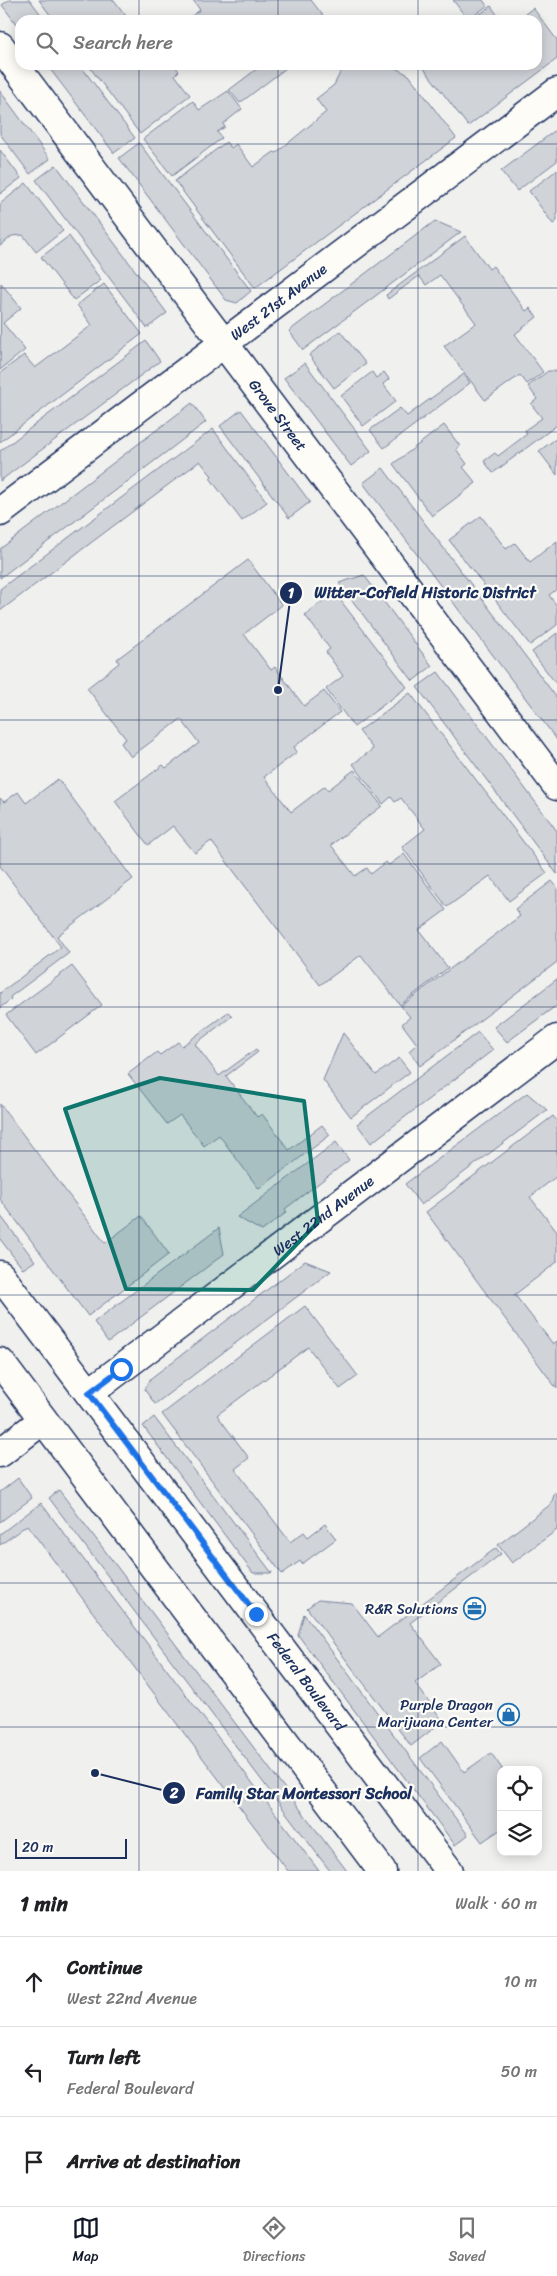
<!DOCTYPE html>
<meta charset="utf-8">
<style>
:root{--surface:#fff;--page:#f6f6f6;--text:#202124;--muted:#757577;--line:#e0e0e0;--accent:#111827}
body{margin:0;font-family:Sriracha,sans-serif;background:var(--page);color:var(--text)}
.controls{position:absolute;right:15px;bottom:15px;display:grid;overflow:hidden;border-radius:10px;box-shadow:0 2px 12px #0003}
.controls button{width:45px;height:45px;display:grid;place-items:center;padding:0;border:0;border-bottom:1px solid var(--line);background:var(--surface);color:var(--text);font:25px sans-serif}
.scale{position:absolute;left:15px;bottom:12px;width:112px;box-sizing:border-box;padding-left:5px;border:2px solid #1b2f5e;border-top:0;font-size:14px;line-height:18px;white-space:nowrap;color:#1b2f5e;-webkit-text-stroke:4px #fdfcf7;paint-order:stroke}
.stop{position:absolute;width:15px;height:15px;margin:-11px;border:4px solid #1a73e8;border-radius:50%;background:#fff}
.stop.end{background:#1a73e8;border-color:#fff;box-shadow:0 1px 5px #0008}
.list{margin:0;padding:0;list-style:none}
h2{display:flex;justify-content:space-between;align-items:center;height:65px;margin:0;padding:0 20px;font-size:21px}
h2 small{font-size:16px;font-weight:400;color:var(--muted)}
.list li{display:grid;grid-template-columns:32px 1fr auto;gap:15px;align-items:center;box-sizing:border-box;height:90px;padding:0 20px;border-top:1px solid var(--line)}
.list b{display:block;font-size:19px;white-space:nowrap}
.list p{margin:0;font-size:16px;white-space:nowrap;color:var(--muted)}
.list em{font-size:16px;font-style:normal;color:var(--muted)}
.icon{flex:none;width:28px;height:28px;fill:none;stroke:currentColor;stroke-width:2;stroke-linecap:round;stroke-linejoin:round}
.map{position:relative;flex:none;width:557px;height:1871px;overflow:hidden}
.search{position:absolute;background:var(--surface);box-shadow:0 2px 12px #0003;left:15px;right:15px;top:15px;height:55px;display:flex;align-items:center;gap:12px;box-sizing:border-box;padding:0 18px;border-radius:15px;color:var(--muted);font-size:19px}
.sheet{height:335px;background:var(--surface)}
nav{display:flex;justify-content:space-around;align-items:center;box-sizing:border-box;height:70px;border-top:1px solid var(--line);background:var(--surface);font-size:14px;color:var(--muted)}
nav a{display:grid;justify-items:center;gap:2px}
nav .on{color:var(--accent)}
.map>svg:first-child{display:block}
.green{fill:#d0d3d8;stroke:#76819b}
.lines{fill:none;stroke-linecap:round;stroke-linejoin:round}
.minor-casing{stroke:#1b2f5e;stroke-width:31}
.primary-casing{stroke:#1b2f5e;stroke-width:31}
.minor{stroke:#fdfcf7;stroke-width:28}
.primary{stroke:#fdfcf7;stroke-width:28}
.route{stroke:#1a73e8;stroke-width:6}
.marked{fill:#0f766e;fill-opacity:0.2;stroke:#0f766e;stroke-width:4;stroke-linejoin:round}
.grid{fill:none;stroke:#1b2f5e;stroke-width:1;stroke-opacity:0.55}
.labels{text-anchor:middle;stroke-width:4.5;stroke-linejoin:round;paint-order:stroke}
.street-label{font-size:15px;fill:#1b2f5e;stroke:#fdfcf7}
.poi-label{font-size:15px;fill:#1b2f5e;stroke:#fdfcf7;text-anchor:end}
.leader{fill:none;stroke:#1b2f5e;stroke-width:2}
.callout-dot{fill:#1b2f5e;stroke:#fdfcf7;stroke-width:2}
.mark-label{font-size:15px;text-anchor:middle;font-weight:bold;fill:#fff}
.callout-label{font-size:16px;text-anchor:middle;font-weight:bold;fill:#1b2f5e;stroke:#fdfcf7;stroke-width:4.5;stroke-linejoin:round;paint-order:stroke}
</style>
<div class="map">
<svg width="557" height="1871" viewBox="0 0 557 1871">
<rect width="100%" height="100%" fill="#f0f0ee"/>
<filter id="ink" filterUnits="userSpaceOnUse"><feTurbulence type="fractalNoise" baseFrequency=".02" numOctaves="2"/><feDisplacementMap in="SourceGraphic" scale="10" xChannelSelector="R" yChannelSelector="G"/><feConvolveMatrix kernelMatrix="1 2 1 2 8 2 1 2 1" color-interpolation-filters="sRGB"/></filter>
<g filter="url(#ink)">
<path class="green" d="M9,0H30L45,20H20V29L2,5Z
M39,0H114L129,20H54Z
M193,0H311L324,17L319,20H186L200,10Z
M453,0H483L487,6L468,20Z
M491,6L501,20H472Z
M533,8L557,40V59L468,126L422,66L537,65V20H517Z
M47,65H80L135,138L114,153Z
M88,65H174L179,71L175,75L190,95L140,134Z
M262,65H290L240,103L229,90Z
M344,65H389L409,75L456,138L255,288L175,181L226,142L231,148L236,144L253,167L274,152L276,153L326,112L316,99L334,85Z
M0,91L50,159L30,174L0,134Z
M228,91L242,109L223,124L225,127L217,132L222,138L172,176L143,139L193,101L199,110Z
M557,129V161L517,191L501,171Z
M139,143L251,291L237,303L226,300L119,158Z
M0,150L21,178L0,194Z
M56,165L167,313L147,328L36,180Z
M557,170V221L553,224L529,191Z
M26,183L63,231L36,252L23,235L12,236L0,246V204Z
M435,221L461,232L303,350L289,331Z
M69,236L101,280L74,300L41,257Z
M465,236L489,269L493,266L526,311L530,308L537,317L515,334L543,372L527,384L520,375L485,400L444,346L476,323L440,275L426,285L419,276L388,299L386,295Z
M1,283L21,308L3,323L25,350L0,370Z
M104,284L142,334L0,442V373L24,355L35,368L92,325L77,305Z
M340,331L366,364L334,388L309,355Z
M146,341L160,361L0,481V451Z
M305,363L371,451L351,466L284,378Z
M548,371H557V425L493,473L484,461L495,453L498,456L527,434L525,430L542,418L531,404L537,399L528,386Z
M372,372L376,378L384,372L389,379L383,384L396,401L363,426L341,396Z
M464,374L470,383L384,448L370,430L400,408L407,416Z
M192,403L206,422L0,578V549Z
M241,410L310,502L289,518L220,426Z
M444,425L460,446L456,449L467,464L463,467L476,483L432,516L393,464Z
M213,429L267,502L242,521L210,478L212,476L200,461L0,611V589Z
M557,438V475L539,451Z
M383,468L557,698V740L363,483Z
M481,516L506,549L515,543L530,562L557,541V589L549,595L557,606V625L530,645L449,540Z
M248,560L282,605L244,634L271,670L275,667L304,706L324,691L340,712L294,747L297,752L264,777L291,812L325,786L328,790L354,770L382,806L331,845L355,876L367,868L371,874L386,862L389,865L404,854L446,910L419,930L448,968L400,1005L361,955L320,985L211,841L195,853L173,826L148,845L115,801L163,765L166,768L199,743L181,719L131,757L121,743L126,739L87,688L119,663L117,659Z
M364,575L432,666L413,681L339,583Z
M334,592L407,687L354,727L326,689L343,676L326,652L330,649L305,615Z
M557,633V685L532,652Z
M438,672L557,831V874L417,687Z
M410,693L547,873L509,901L490,876L447,907L402,847L425,829L401,798L395,802L391,797L383,804L353,764L373,749L359,731Z
M58,779L133,879L57,936L69,953L10,997L11,999L0,1008V993L61,947L0,866V798L4,802L18,792L26,803Z
M552,881L557,887V962L420,1066L409,1051L417,1044L402,1024L410,1017L401,1006L520,916L515,909Z
M72,966L102,1005L36,1055L6,1015Z
M557,979V1005L507,1042L494,1027Z
M228,1012L232,1016L195,1044L219,1076L256,1049L258,1052L226,1076L257,1117L262,1114L289,1150L322,1125L330,1135L259,1189L219,1135L204,1146L180,1115L167,1124L128,1074L157,1052L160,1055L178,1042L182,1046Z
M478,1032L493,1050L371,1143L357,1124Z
M343,1033L376,1075L399,1058L410,1072L351,1117L323,1080Z
M527,1093L547,1110L421,1205L405,1184Z
M0,1104L105,1243L141,1216L169,1254L88,1316L0,1199Z
M553,1116L557,1121V1176L530,1197L557,1232V1262L513,1296L515,1295L553,1344L557,1341V1389L426,1212Z
M336,1142L349,1160L285,1209L287,1212L262,1231L237,1217Z
M0,1215L35,1261L23,1269L0,1239Z
M219,1228L224,1254L108,1342L94,1322Z
M305,1261L331,1271L155,1404L144,1389L151,1378Z
M305,1306L358,1376L340,1389L308,1347L217,1415L249,1458L235,1469L290,1542L304,1532L308,1537L325,1524L336,1539L302,1564L300,1561L282,1574L162,1414Z
M154,1417L272,1573H253L143,1426Z
M18,1478L32,1498L0,1522V1492Z
M59,1490L347,1871H330L49,1498Z
M555,1492L557,1494V1530L512,1563L498,1545L551,1504Z
M41,1503L319,1871H288L27,1525L0,1545V1534Z
M496,1548L501,1554L410,1623L441,1664L415,1683L443,1721L411,1746L307,1608L318,1600L352,1603L378,1637Z
M304,1614L468,1835L455,1845L298,1635Z
M442,1741L464,1772L491,1753L503,1770H501V1829L482,1842L420,1758Z"/>
<g class="lines">
<defs>
<g id="minor">
<path id="s1" d="M0,46L557,786"/>
<path id="s2" d="M0,512L557,92"/>
<path id="s3" d="M89,1393L557,1039"/>
<path d="M0,1453L43,1420"/>
</g>
<g id="primary">
<path id="s4" d="M0,1275L449,1871"/>
<path d="M0,1362L382,1871"/>
</g>
</defs>
<use href="#minor" class="minor-casing"/>
<use href="#primary" class="primary-casing"/>
<use href="#minor" class="minor"/>
<use href="#primary" class="primary"/>
</g>
</g>
<g class="lines" filter="url(#ink)">
<path class="route" d="M121,1369L89,1393L256,1614"/>
</g>
<path class="marked" d="M160,1078L304,1101L318,1222L253,1290L126,1289L65,1109Z"/>
<path class="grid" d="M139,0V20M278,0V20M418,0V20M139,65V1871M278,65V1871M418,65V1871M0,144H557M0,288H557M0,432H557M0,576H557M0,720H557M0,864H557M0,1007H557M0,1151H557M0,1295H557M0,1439H557M0,1583H557M0,1727H557"/>
<defs>
<symbol id="office-ring" viewBox="-11 -11 22 22"><circle r="9.5" fill="#fdfcf7" stroke="#1f6fb2" stroke-width="1.5"/><path d="M-6-3h4V-5.5h4V-3h4V5H-6ZM-1-4.5V-3h2v-1.5ZM-6 0V1H6V0Z" fill="#1f6fb2"/></symbol>
<symbol id="shop-ring" viewBox="-11 -11 22 22"><circle r="9.5" fill="#fdfcf7" stroke="#1f6fb2" stroke-width="1.5"/><path d="M-5-2.5h2.3a2.7 3.5 0 0 1 5.4 0H5L5.5 6h-11ZM-1.5-2.5h3a1.5 2.3 0 0 0-3 0Z" fill="#1f6fb2"/></symbol>
</defs>
<g fill-rule="evenodd">
<use href="#office-ring" x="462" y="1596" width="25" height="25"/>
<use href="#shop-ring" x="496" y="1702" width="25" height="25"/>
</g>
<g class="labels">
<g class="street-label">
<text dy="5" stroke="none"><textPath href="#s2" startOffset="349">West 21st Avenue</textPath></text>
<text dy="5" stroke="none"><textPath href="#s1" startOffset="462">Grove Street</textPath></text>
<text dy="5" stroke="none"><textPath href="#s3" startOffset="294">West 22nd Avenue</textPath></text>
<text dy="5" stroke="none"><textPath href="#s4" startOffset="509">Federal Boulevard</textPath></text>
</g>
<g class="poi-label">
<text x="458" y="1614">R&amp;R Solutions</text>
<text x="493" y="1710">Purple Dragon<tspan x="493" dy="17">Marijuana Center</tspan></text>
</g>
</g>
<path class="leader" d="M278 690L291 593M95 1773L174 1793"/>
<g class="callout-dot">
<circle cx="278" cy="690" r="5"/>
<circle cx="95" cy="1773" r="5"/>
<circle cx="291" cy="593" r="12"/>
<circle cx="174" cy="1793" r="12"/>
</g>
<g class="mark-label">
<text x="291" y="598">1</text>
<text x="174" y="1798">2</text>
</g>
<g class="callout-label">
<text x="425" y="598">Witter-Cofield Historic District</text>
<text x="304" y="1799">Family Star Montessori School</text>
</g>
</svg>
<div class="controls">
<button><svg class="icon" aria-label="locate" viewBox="0 0 24 24"><circle cx="12" cy="12" r="6"/><path d="M12 2v4M12 18v4M2 12h4M18 12h4"/></svg></button>
<button><svg class="icon" aria-label="layers" viewBox="0 0 24 24"><path d="M12 4l9 5-9 5-9-5zM3 14l9 5 9-5"/></svg></button>
</div>
<div class="scale">20 m</div>
<div class="stop" style="left:121px;top:1369px"></div>
<div class="stop end" style="left:256px;top:1614px"></div>
<div class="search"><svg class="icon" aria-label="search" viewBox="0 0 24 24"><circle cx="10" cy="10" r="6"/><path d="M15 15l6 6"/></svg>Search here</div>
</div>
<section class="sheet">
<h2>1 min<small>Walk · 60 m</small></h2>
<ul class="list">
<li><svg class="icon" aria-label="ahead" viewBox="0 0 24 24"><path d="M12 20V5M6 11l6-6 6 6"/></svg><div><b>Continue</b><p>West 22nd Avenue</p></div><em>10 m</em></li>
<li><svg class="icon" aria-label="left" viewBox="0 0 24 24"><path d="M17 20v-9H6M10 6l-5 5 5 5"/></svg><div><b>Turn left</b><p>Federal Boulevard</p></div><em>50 m</em></li>
<li><svg class="icon" aria-label="arrive" viewBox="0 0 24 24"><path d="M6 21V4h12l-3 4 3 4H6"/></svg><div><b>Arrive at destination</b></div></li>
</ul>
</section>
<nav>
<a class="on"><svg class="icon" aria-label="map" viewBox="0 0 24 24"><path d="M3 6l6-2 6 2 6-2v14l-6 2-6-2-6 2zM9 4v14M15 6v14"/></svg>Map</a>
<a><svg class="icon" aria-label="directions" viewBox="0 0 24 24"><path d="M12 3l9 9-9 9-9-9zM9 14v-3h6M13 9l2 2-2 2"/></svg>Directions</a>
<a><svg class="icon" aria-label="saved" viewBox="0 0 24 24"><path d="M7 4h10v16l-5-4-5 4z"/></svg>Saved</a>
</nav>
